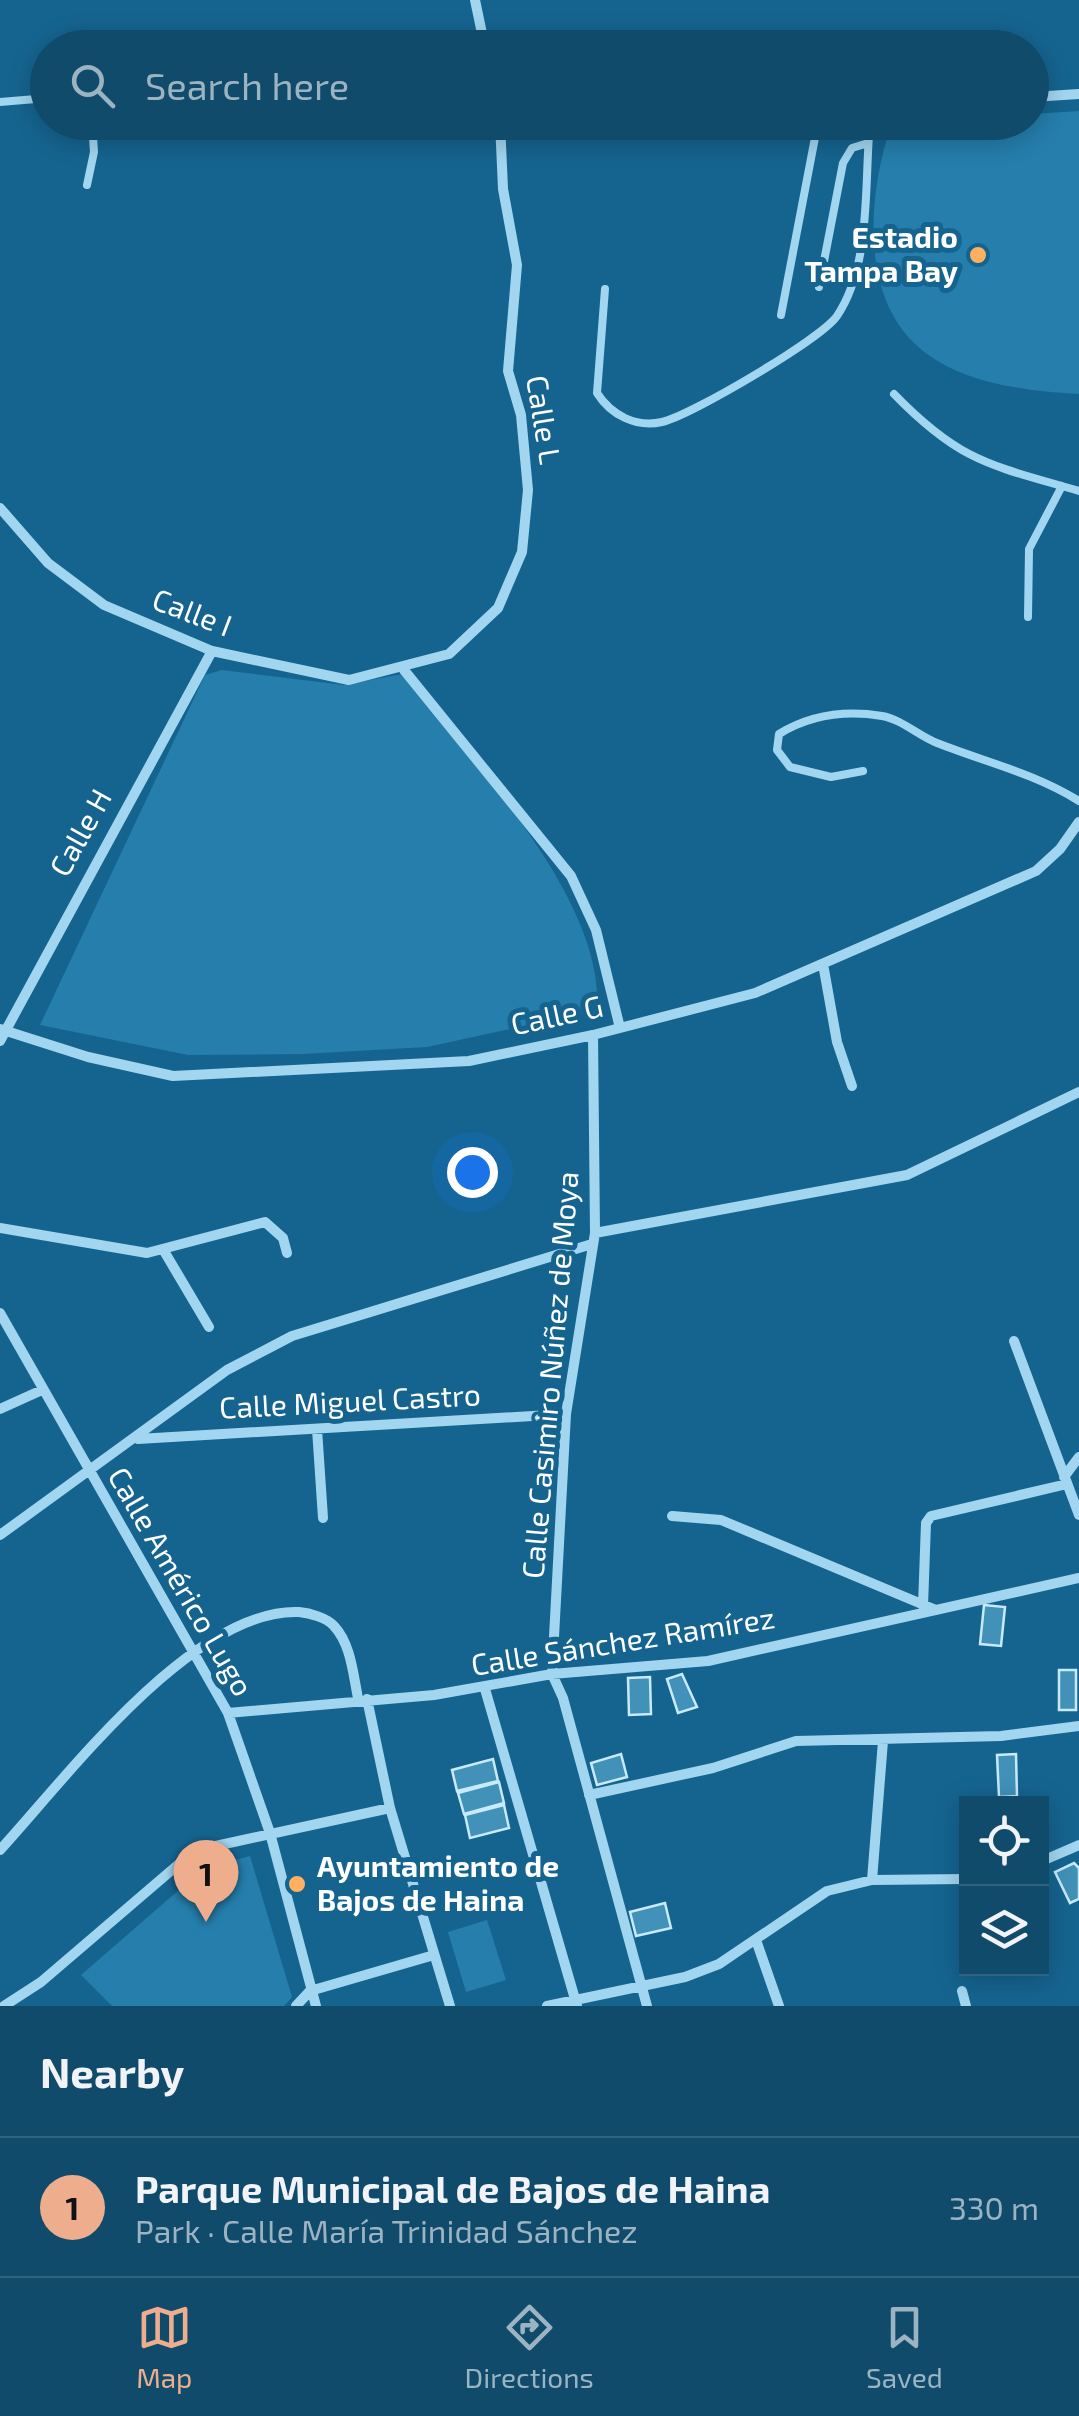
<!DOCTYPE html>
<meta charset="utf-8">
<style>
:root{--surface:#104b6c;--page:#195272;--text:#f1f3f6;--muted:#9cb3c2;--line:#30637f;--accent:#eead8d}
body{margin:0;font-family:"Exo 2",sans-serif;background:var(--page);color:var(--text)}
.controls{position:absolute;right:30px;bottom:30px;display:grid;overflow:hidden;border-radius:0px;box-shadow:0 5px 25px #0003}
.controls button{width:90px;height:90px;display:grid;place-items:center;padding:0;border:0;border-bottom:2px solid var(--line);background:var(--surface);color:var(--text);font:50px sans-serif}
.you{position:absolute;left:472px;top:1172px;width:35px;height:35px;margin:-25px;border:8px solid #fff;border-radius:50%;background:#1a73e8;box-shadow:0 0 0 15px #1a73e833}
.badge{display:grid;place-items:center;width:65px;height:65px;border-radius:50%;background:var(--accent);color:#111;font-size:32px;font-weight:700}
.pin{position:absolute;translate:-50% -82px;filter:drop-shadow(0 2px 5px #0008)}
.pin::after{content:'';position:absolute;top:52px;width:35px;height:30px;background:inherit;clip-path:polygon(0 0,100% 0,50% 100%)}
.list{margin:0;padding:0;list-style:none}
h2{display:flex;justify-content:space-between;align-items:center;height:130px;margin:0;padding:0 40px;font-size:42px}
h2 small{font-size:32px;font-weight:400;color:var(--muted)}
.list li{display:grid;grid-template-columns:65px 1fr auto;gap:30px;align-items:center;box-sizing:border-box;height:140px;padding:0 40px;border-top:2px solid var(--line)}
.list b{display:block;font-size:38px;white-space:nowrap}
.list p{margin:0;font-size:32px;white-space:nowrap;color:var(--muted)}
.list em{font-size:32px;font-style:normal;color:var(--muted)}
.icon{flex:none;width:55px;height:55px;fill:none;stroke:currentColor;stroke-width:2;stroke-linecap:round;stroke-linejoin:round}
.map{position:relative;flex:none;width:1079px;height:2006px;overflow:hidden}
.search{position:absolute;background:var(--surface);box-shadow:0 5px 25px #0003;left:30px;right:30px;top:30px;height:110px;display:flex;align-items:center;gap:25px;box-sizing:border-box;padding:0 35px;border-radius:55px;color:var(--muted);font-size:38px}
.sheet{height:270px;background:var(--surface)}
nav{display:flex;justify-content:space-around;align-items:center;box-sizing:border-box;height:140px;border-top:2px solid var(--line);background:var(--surface);font-size:28px;color:var(--muted)}
nav a{display:grid;justify-items:center;gap:5px}
nav .on{color:var(--accent)}
.map>svg:first-child{display:block}
.green{fill:#257eac}
.building{fill:#4291b9;stroke:#c8eafc;stroke-width:2.5}
.lines{fill:none;stroke-linecap:round;stroke-linejoin:round}
.service{stroke:#a2d6f0;stroke-width:8}
.minor{stroke:#a2d6f0;stroke-width:10}
.poi-dot{fill:#ffb061;stroke:#156490;stroke-width:4}
.labels{text-anchor:middle;stroke-width:10;stroke-linejoin:round;paint-order:stroke}
.poi-label{font-size:30px;font-weight:bold;fill:#fff;stroke:#156490;text-anchor:end}
.street-label{font-size:30px;fill:#fff;stroke:#156490}
</style>
<div class="map">
<svg width="1079" height="2006" viewBox="0 0 1079 2006">
<rect width="100%" height="100%" fill="#156490"/>
<path class="green" d="M1079,111V394C1024,391 954,383 913,342C859,288 869,188 892,123L1032,122V114Z
M222,670L344,685L402,674C469,759 605,898 597,1010L427,1047L303,1054L188,1055L40,1025L205,675Z
M250,1856L292,1997L284,2006H112L81,1975L203,1869Z
M487,1920L506,1980L466,1992L448,1932Z"/>
<path class="building" d="M984,1605L1005,1607L1001,1646L980,1644Z
M1059,1670H1076V1710H1059Z
M682,1674L697,1707L678,1713L667,1679Z
M650,1677L651,1714L629,1715L628,1678Z
M621,1754L627,1777L597,1785L591,1763Z
M1016,1754L1017,1796L999,1797L997,1755Z
M493,1759L498,1781L457,1791L452,1770Z
M499,1782L504,1803L464,1814L458,1793Z
M504,1805L509,1828L470,1838L465,1815Z
M1074,1863L1079,1868V1899L1070,1903L1055,1872Z
M665,1903L671,1928L636,1936L630,1912Z"/>
<g class="lines">
<path class="service" d="M0,102L48,98
M87,185L94,152L92,122
M819,287L843,163L852,148L868,143
M605,289L597,393C611,415 636,428 662,422C690,416 821,339 837,316C872,264 864,183 870,122
M781,315L818,122
M894,394C961,463 991,465 1079,491
M1028,617L1029,549L1062,486
M863,771L831,777L790,767L777,750L779,734C810,715 845,710 882,716C901,719 919,736 937,743C985,762 1034,773 1079,801"/>
<path class="minor" d="M475,0L485,48
M1032,97L1079,94
M0,508L48,563L104,605L212,651L349,680L449,654L498,608L522,552L528,490L521,415L508,371L517,265L503,189L500,122
M404,670L571,876L596,930L620,1028
M823,964L837,1042L852,1086
M0,1029L88,1057L173,1076L469,1061L593,1035L755,993L1036,871L1060,849L1079,822
M593,1035L595,1233L566,1414L552,1674L563,1698L647,2006
M0,1041L212,651
M0,1228L147,1253L265,1222L283,1238L287,1253
M595,1233L907,1175L1079,1092
M164,1251L209,1327
M0,1313L228,1713L270,1833L316,2006
M1014,1341L1079,1515
M0,1409L42,1390
M317,1429L323,1518
M138,1439L566,1414
M1064,1477L1079,1457
M672,1516L721,1520L936,1610
M0,1535L227,1370L292,1336L592,1244
M923,1606L926,1523L931,1516L1067,1484
M485,1689L577,2006
M367,1699L390,1808L450,2006
M228,1713L434,1695L552,1674L708,1661L1079,1578
M589,1795L713,1768L796,1741L1001,1736L1079,1726
M0,1850C67,1777 193,1608 299,1612C310,1613 327,1618 334,1626C351,1644 353,1674 358,1698
M1042,1861L1079,1845
M872,1880L883,1741
M756,1940L779,2006
M962,1991L966,2006
M4,2006L41,1982L180,1863L211,1847L390,1808
M296,2006L310,1991L434,1955
M547,2006L685,1977L719,1964L827,1891L872,1880L966,1879"/>
</g>
<g class="poi-dot">
<circle cx="978" cy="255" r="10"/>
<circle cx="297" cy="1884" r="10"/>
</g>
<g class="labels">
<g class="poi-label">
<text x="958" y="248">Estadio<tspan x="958" dy="34">Tampa Bay</tspan></text>
<text x="317" y="1877" text-anchor="start">Ayuntamiento de<tspan x="317" dy="34">Bajos de Haina</tspan></text>
</g>
<g class="street-label">
<text transform="translate(543 420) rotate(81)" y="10">Calle L</text>
<text transform="translate(192 613) rotate(21)" y="10">Calle I</text>
<text transform="translate(81 833) rotate(-61)" y="10">Calle H</text>
<text transform="translate(557 1016) rotate(-12)" y="10">Calle G</text>
<text transform="translate(551 1375) rotate(-85)" y="10">Calle Casimiro Núñez de Moya</text>
<text transform="translate(350 1402) rotate(-3)" y="10">Calle Miguel Castro</text>
<text transform="translate(180 1582) rotate(60)" y="10">Calle Américo Lugo</text>
<text transform="translate(623 1642) rotate(-9)" y="10">Calle Sánchez Ramírez</text>
</g>
</g>
</svg>
<div class="controls">
<button><svg class="icon" aria-label="locate" viewBox="0 0 24 24"><circle cx="12" cy="12" r="6"/><path d="M12 2v4M12 18v4M2 12h4M18 12h4"/></svg></button>
<button><svg class="icon" aria-label="layers" viewBox="0 0 24 24"><path d="M12 4l9 5-9 5-9-5zM3 14l9 5 9-5"/></svg></button>
</div>
<div class="you"></div>
<div class="pin badge" style="left:206px;top:1922px">1</div>
<div class="search"><svg class="icon" aria-label="search" viewBox="0 0 24 24"><circle cx="10" cy="10" r="6"/><path d="M15 15l6 6"/></svg>Search here</div>
</div>
<section class="sheet">
<h2>Nearby<small></small></h2>
<ul class="list">
<li><span class="badge">1</span><div><b>Parque Municipal de Bajos de Haina</b><p>Park · Calle María Trinidad Sánchez</p></div><em>330 m</em></li>
</ul>
</section>
<nav>
<a class="on"><svg class="icon" aria-label="map" viewBox="0 0 24 24"><path d="M3 6l6-2 6 2 6-2v14l-6 2-6-2-6 2zM9 4v14M15 6v14"/></svg>Map</a>
<a><svg class="icon" aria-label="directions" viewBox="0 0 24 24"><path d="M12 3l9 9-9 9-9-9zM9 14v-3h6M13 9l2 2-2 2"/></svg>Directions</a>
<a><svg class="icon" aria-label="saved" viewBox="0 0 24 24"><path d="M7 4h10v16l-5-4-5 4z"/></svg>Saved</a>
</nav>
